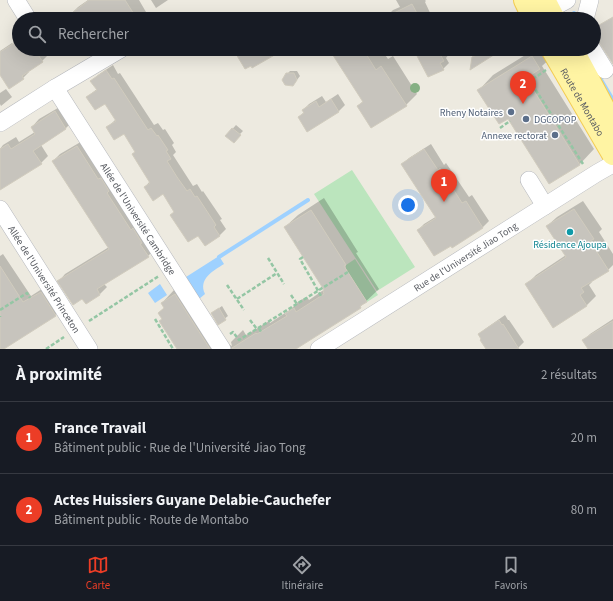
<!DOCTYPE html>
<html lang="fr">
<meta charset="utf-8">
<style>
:root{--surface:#171b24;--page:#242831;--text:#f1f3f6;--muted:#9ea1a6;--line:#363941;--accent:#ec3d26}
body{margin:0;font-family:"Source Sans 3",sans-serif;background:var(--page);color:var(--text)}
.you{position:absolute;left:408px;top:205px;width:14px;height:14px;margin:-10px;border:3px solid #fff;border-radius:50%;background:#1a73e8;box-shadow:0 0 0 6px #1a73e833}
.badge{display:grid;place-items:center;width:26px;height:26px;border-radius:50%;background:var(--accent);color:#fff;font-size:13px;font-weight:700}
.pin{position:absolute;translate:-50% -33px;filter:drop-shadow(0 1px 2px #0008)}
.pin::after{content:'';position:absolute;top:21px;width:14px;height:12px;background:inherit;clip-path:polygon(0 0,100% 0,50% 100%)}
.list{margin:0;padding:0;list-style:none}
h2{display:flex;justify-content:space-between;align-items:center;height:52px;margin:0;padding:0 16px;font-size:17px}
h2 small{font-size:13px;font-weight:400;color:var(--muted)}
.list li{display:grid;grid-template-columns:26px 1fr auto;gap:12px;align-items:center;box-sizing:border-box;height:72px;padding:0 16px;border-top:1px solid var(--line)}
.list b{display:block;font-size:15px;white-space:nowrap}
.list p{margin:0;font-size:13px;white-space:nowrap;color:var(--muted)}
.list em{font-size:13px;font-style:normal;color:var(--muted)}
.icon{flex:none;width:22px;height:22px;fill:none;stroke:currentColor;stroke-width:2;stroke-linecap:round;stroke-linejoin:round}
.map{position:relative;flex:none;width:613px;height:349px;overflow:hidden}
.search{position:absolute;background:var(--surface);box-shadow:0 4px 16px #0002;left:12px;right:12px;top:12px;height:44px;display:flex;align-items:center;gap:10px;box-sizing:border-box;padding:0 14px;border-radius:22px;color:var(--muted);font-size:15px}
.sheet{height:196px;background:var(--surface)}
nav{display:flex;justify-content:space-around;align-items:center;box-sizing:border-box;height:56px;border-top:1px solid var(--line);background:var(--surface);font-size:11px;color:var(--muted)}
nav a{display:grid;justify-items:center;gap:2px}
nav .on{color:var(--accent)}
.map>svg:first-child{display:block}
.green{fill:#bbe5bd}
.water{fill:#9ed1ff}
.shadow{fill:#0003}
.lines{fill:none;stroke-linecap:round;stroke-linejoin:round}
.stream{stroke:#9ed1ff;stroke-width:4}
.building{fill:#c7c4bd;stroke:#d1ccbe}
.minor-casing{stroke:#b6b8bd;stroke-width:18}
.major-casing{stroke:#f4cd52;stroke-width:24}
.path{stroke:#94c6a4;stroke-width:2.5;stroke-dasharray:4 2;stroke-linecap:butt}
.minor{stroke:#fff;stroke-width:17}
.major{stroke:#fff4a3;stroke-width:22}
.tree{fill:#86b084}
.service-dot{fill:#5c6f8a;stroke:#fff;stroke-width:1.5}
.culture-dot{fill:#0f9aa8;stroke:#fff;stroke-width:1.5}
.labels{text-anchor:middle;stroke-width:3;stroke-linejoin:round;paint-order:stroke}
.street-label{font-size:10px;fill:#595c62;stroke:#fff}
.service-label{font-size:10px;fill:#4e5e75;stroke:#fff;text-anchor:end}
.culture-label{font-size:10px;fill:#0d838f;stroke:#fff}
</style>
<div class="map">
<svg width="613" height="349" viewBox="0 0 613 349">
<rect width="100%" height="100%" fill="#edeae0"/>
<path class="green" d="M352,170L415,267L377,291L314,194Z
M355,259L378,295L367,302L346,269V265Z"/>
<path class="water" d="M219,256L224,264C213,271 198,279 205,294L199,299L186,277Z
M160,284L167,295L155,303L148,293Z"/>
<path class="shadow" d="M88,0H139L146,12L139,19H73L70,15L78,7Z
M151,0H168L156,8Z
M396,0H425L426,1L425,2L432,17L431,19H384L393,10L400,7Z
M12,43L19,52L23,49H44L48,55L42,61L28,71L29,72L23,78L0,71V51Z
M331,49H381L388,59L393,56L417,94L406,105L358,106L363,101Z
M422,49H447L449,54L446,58L449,63L443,69L417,54Z
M489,49H501L499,51L473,57L476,54Z
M535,49H552L555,54L542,66L594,149L580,164L550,182L509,117L479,90L493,75Z
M113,65L118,74L120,73L154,125L158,123L163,130L165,129L174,143L172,145L176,152L173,155L193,186L197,184L202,192L203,191L222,219L220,220L226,229L220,235L205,245L198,235L175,211L163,193L145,187L150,181L133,154L136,151L124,132L108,127L116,119L105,103L87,97L97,89L92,81L98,75Z
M290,71H297L300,76L293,85L287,74Z
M6,89L12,97L1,106L0,104V93Z
M338,94L345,105L339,111L308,130L299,117L304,112L303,110L309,104L322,96L326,102Z
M63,105L73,121L66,128L41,145L48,156L41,163L0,189V149L3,145L16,137L19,142L35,132L32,127L39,119Z
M236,125L243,131L236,138L227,135Z
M84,140L155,249L148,256L104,284L107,287L100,294L86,303L82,297L59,281L65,274L109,247L53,161L60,154Z
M431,144L444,165L446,163L469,197L472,195L489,221L483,227L452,247L418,230L424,224L437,216L403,164L409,158Z
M324,198L358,252L356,253L379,289L360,307L294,349H178L163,319L159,313L165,307L162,303L174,290L187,282L226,342L230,345L232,346L231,342L243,330L246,335L269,321L270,323L291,309L299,301L307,297L309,300L325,289L285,227L298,215Z
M583,201L602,229L599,232L613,254V265L608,270L591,281L592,282L589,285L596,296L587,305L554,326L527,284L536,275L566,255L547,226L557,217Z
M3,254L31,296L48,285L62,308L55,315L2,349H0V256Z
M222,306L228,316L219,323L212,313Z
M505,315L508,320H509L524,342L517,349H487L479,334L485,329Z
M613,319V349H589L584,340L590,334Z"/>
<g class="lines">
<path class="stream" d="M572,19L574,13
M600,78L613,100
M219,257L308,200"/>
</g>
<path class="building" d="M89,0H125L137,19H64Z
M412,4L420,19H382Z
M613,17V64L600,44L596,40L594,37V28Z
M19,40V49H34L43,62L22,76L24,79L9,89L0,75V52Z
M233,49H285L252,68L251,66L245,69Z
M329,49H363L376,70L381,66L407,106L371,128L357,106L363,102Z
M425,49H437L444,61L440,63L444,70L428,77L416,54Z
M492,49H499L500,51L470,70L472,57Z
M532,56L540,69L526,78L580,165L549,184L508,119L499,124L477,90Z
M106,70L112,79L114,78L148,130L151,128L157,136L158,135L168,150L166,151L171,159L167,161L177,177L187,191L190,189L195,197L197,196L216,225L214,227L220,236L205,246L198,236L188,242L170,215L174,212L163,194L153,201L144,187L150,183L132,154L135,152L124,134L114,140L106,127L116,121L105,104L95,110L86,97L97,90L90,81Z
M286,73H294L297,80L293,86L285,85L282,80Z
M331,99L339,112L307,132L298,117L304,113L302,110L316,101L319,107Z
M55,111L66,129L33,151L42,164L0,190V149L8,144L11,149L35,134L31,127Z
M232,128L241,135L234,143L225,136Z
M77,146L98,179L101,178L109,191L107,193L131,230L133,228L142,243L140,244L149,257L97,289L100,295L86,304L82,299L73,305L57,281L109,249L52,161Z
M424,149L438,170L440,168L462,203L466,201L483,228L452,248L451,246L434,256L417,230L436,218L401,164Z
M574,209L594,239L590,241L609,271L581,288L584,292L580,295L587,306L553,328L525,284L566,257L546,226Z
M311,210L346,265L344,266L367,302L360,306L361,308L296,349H232V348L256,333L257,334L287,316L285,314L294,308L296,312L324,294L323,291L324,290L284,227Z
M0,266L23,302L41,292L56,316L4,349H0Z
M175,294L210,349H177L159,321L162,319L158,313L164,308L161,303Z
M219,308L226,320L218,325L211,313Z
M499,320L502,325L503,324L519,349H486L480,340L481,339L478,334Z
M613,321V349H588L582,340Z"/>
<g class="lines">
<defs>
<g id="minor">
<path d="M16,0L26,16"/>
<path d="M539,15L567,0"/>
<path d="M585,19L590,0"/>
<path d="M592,49L605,70"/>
<path id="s1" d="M55,88L222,349"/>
<path d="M0,123L55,88L121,49"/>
<path d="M529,180L545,206"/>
<path id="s2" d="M0,209L89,349"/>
<path id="s3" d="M319,349L597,173L613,164"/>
</g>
<g id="major">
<path d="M525,0L534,19"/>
<path d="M544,0L554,19"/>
<path id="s4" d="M552,49L613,154"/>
<path d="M572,49L612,124"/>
</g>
</defs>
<use href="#minor" class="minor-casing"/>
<use href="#major" class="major-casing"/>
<path class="path" d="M546,70L530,81L583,164
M500,128L510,121
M303,257L300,259L321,296
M268,258L284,284
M227,285L244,310
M291,295L297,304
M237,299L277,273
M0,310L27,293L30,298
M0,316V317
M155,319L173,349
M250,320L257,329
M89,321L159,276
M259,328L261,332
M230,334L233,332L239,340L348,272
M46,349L64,337"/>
<use href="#minor" class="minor"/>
<use href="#major" class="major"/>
</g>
<circle class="tree" cx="415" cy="88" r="5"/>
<g class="service-dot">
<circle cx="511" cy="112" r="4"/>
<circle cx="526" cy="119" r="4"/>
<circle cx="555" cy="135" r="4"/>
</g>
<circle class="culture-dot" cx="570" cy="232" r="4"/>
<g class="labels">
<g class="street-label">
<text dy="4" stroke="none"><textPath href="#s4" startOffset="61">Route de Montabo</textPath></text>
<text dy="4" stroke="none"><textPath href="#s1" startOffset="155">Allée de l'Université Cambridge</textPath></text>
<text dy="4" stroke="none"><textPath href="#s3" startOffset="173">Rue de l'Université Jiao Tong</textPath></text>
<text dy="4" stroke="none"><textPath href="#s2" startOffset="83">Allée de l'Université Princeton</textPath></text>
</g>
<g class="service-label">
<text x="503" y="116">Rheny Notaires</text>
<text x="534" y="123" text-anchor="start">DGCOPOP</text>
<text x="547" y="139">Annexe rectorat</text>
</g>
<g class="culture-label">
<text x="570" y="248">Résidence Ajoupa</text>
</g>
</g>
</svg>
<div class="you"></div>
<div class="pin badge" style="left:444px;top:202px">1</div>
<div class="pin badge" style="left:523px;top:104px">2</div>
<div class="search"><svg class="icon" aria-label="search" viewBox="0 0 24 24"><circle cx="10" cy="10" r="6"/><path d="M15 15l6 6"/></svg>Rechercher</div>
</div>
<section class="sheet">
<h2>À proximité<small>2 résultats</small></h2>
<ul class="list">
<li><span class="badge">1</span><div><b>France Travail</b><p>Bâtiment public · Rue de l'Université Jiao Tong</p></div><em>20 m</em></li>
<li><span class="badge">2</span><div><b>Actes Huissiers Guyane Delabie-Cauchefer</b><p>Bâtiment public · Route de Montabo</p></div><em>80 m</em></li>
</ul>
</section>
<nav>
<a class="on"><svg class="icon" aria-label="map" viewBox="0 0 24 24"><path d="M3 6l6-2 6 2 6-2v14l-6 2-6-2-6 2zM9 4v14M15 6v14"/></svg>Carte</a>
<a><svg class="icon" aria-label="directions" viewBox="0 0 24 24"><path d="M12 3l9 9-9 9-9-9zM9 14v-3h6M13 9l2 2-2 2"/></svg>Itinéraire</a>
<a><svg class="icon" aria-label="saved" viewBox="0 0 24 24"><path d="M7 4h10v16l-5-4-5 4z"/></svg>Favoris</a>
</nav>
